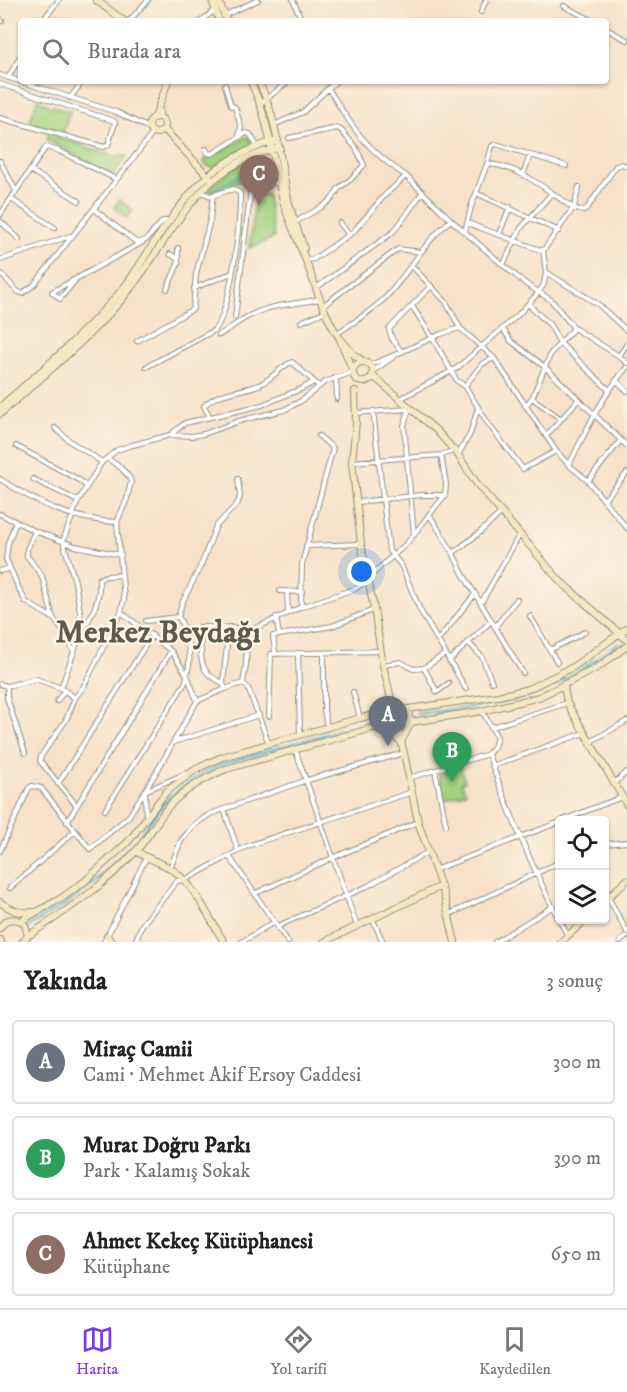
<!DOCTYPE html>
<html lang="tr">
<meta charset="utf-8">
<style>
:root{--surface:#fff;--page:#f2f2f2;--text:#222;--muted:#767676;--line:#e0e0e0;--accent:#7c3aed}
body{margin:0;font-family:"IM FELL DW Pica",serif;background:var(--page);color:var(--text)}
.controls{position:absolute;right:18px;bottom:18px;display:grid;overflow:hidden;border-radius:6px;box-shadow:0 2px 4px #0004}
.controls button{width:54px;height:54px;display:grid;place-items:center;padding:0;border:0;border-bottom:2px solid var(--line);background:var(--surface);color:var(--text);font:30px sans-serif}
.you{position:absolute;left:362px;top:572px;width:21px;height:21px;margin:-15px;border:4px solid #fff;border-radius:50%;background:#1a73e8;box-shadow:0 0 0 9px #1a73e833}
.badge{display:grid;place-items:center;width:39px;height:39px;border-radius:50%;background:var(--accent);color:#fff;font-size:20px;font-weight:700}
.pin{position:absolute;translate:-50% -50px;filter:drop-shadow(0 2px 3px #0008)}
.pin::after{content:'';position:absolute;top:32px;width:21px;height:18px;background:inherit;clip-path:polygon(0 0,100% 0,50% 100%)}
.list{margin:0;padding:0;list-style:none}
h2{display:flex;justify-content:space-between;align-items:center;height:78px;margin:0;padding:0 24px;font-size:26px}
h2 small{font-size:20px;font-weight:400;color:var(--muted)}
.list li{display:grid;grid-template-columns:39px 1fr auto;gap:18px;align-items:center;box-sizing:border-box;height:84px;margin:0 12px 12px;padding:0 12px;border:2px solid var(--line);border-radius:6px}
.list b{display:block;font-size:22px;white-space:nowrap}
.list p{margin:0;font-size:20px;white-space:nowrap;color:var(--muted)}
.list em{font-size:20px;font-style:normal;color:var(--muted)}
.icon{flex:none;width:33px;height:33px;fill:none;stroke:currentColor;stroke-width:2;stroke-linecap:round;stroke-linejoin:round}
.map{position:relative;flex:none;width:627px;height:942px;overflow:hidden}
.search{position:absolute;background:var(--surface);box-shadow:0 2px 4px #0004;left:18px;right:18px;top:18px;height:66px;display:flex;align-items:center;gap:15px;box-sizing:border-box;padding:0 21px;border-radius:6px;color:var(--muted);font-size:22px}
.sheet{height:366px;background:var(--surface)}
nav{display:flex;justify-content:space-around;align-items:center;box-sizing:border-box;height:84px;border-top:2px solid var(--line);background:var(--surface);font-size:16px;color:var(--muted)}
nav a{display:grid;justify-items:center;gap:3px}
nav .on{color:var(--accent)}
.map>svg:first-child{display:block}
.green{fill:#a3d17e;stroke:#618759;stroke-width:1.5}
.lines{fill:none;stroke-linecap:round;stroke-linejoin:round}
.stream{stroke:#3faebb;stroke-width:1.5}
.canal{stroke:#3faebb;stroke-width:4}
.street-casing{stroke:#8b907e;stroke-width:6}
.secondary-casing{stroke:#8b907e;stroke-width:8}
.street{stroke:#fff;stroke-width:4}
.secondary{stroke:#f7e8c3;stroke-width:6}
.labels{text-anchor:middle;stroke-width:5;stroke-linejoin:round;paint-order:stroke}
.district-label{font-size:32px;font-weight:bold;fill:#5f5b4c;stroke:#fcf5e5}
</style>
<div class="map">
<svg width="627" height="942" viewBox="0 0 627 942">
<rect width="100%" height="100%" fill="#fcf5e5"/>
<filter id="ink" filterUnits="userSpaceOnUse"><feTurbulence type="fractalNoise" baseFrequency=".0167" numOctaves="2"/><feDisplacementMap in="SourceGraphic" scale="12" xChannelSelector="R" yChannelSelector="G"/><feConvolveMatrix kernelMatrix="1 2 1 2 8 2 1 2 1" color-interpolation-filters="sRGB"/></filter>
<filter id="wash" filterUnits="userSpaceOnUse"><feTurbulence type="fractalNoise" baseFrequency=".008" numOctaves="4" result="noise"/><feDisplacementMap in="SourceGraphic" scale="24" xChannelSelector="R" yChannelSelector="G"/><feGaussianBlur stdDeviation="1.35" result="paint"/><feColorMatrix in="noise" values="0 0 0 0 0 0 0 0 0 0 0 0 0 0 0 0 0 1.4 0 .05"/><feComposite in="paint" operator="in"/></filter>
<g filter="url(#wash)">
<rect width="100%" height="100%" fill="#f7e2c9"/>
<path class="green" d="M38,99L50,107L54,106L62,110H70L63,133L29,123Z
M48,134L113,156H127L115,173L110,174L47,140Z
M246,137L249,138L254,146L214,168L207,166L203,161Z
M259,156L264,183H244L243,180L211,192L208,189L234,168Z
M256,194H267L274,238L249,248Z
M120,200L133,211L126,218L114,207Z
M460,766L465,781L461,783L466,792L444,800L439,774Z"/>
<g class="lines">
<path class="stream" d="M213,190L241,175"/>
<path class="canal" d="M418,714C456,710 504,704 540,691C568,681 595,662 618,644
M29,926L67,903L102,876L138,841L154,815L168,799L202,773L228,762L376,721"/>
</g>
</g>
<g filter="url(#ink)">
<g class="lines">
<defs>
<path id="street" d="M293,0L302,21
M564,6L593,21
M481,12L486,0
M223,16L258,0
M0,19L2,21
M42,21L59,0
M129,21L148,0
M201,21L215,10
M606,29L627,40
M0,75L116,112L149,128
M8,78L21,55
M0,84L114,121L115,123L108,145L104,147L0,118
M225,85L231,106L235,107L241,127L239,136
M328,88C353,129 365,148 406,176
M70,98L83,81
M261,103L289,81
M159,108L160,117
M274,125L303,112L336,81
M289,138L337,128L341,130L356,148L364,165L351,179L339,188L332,199L323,206L294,223
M206,149L208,153L212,154L246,133L250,134L257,146
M0,161L16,191
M487,164L492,146L496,144L566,166
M30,170L79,201
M523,175L530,155
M476,193L559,231
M11,199L55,228
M94,209L137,243L146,240L163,221H170
M0,215L46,147L59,151L116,179
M0,221L19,239
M340,223L349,235
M467,223L543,251
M465,232L471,207L487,164C512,165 535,181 555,195C564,201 573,210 584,211L588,207L616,166L622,164L627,166
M499,234L510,207
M170,254L178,259
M0,260L70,236
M306,260L314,259L353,232L385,195L406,176L451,220L503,265L526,284L551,300L574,328L619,356L627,363
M411,265L446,302L460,328L494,358L556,451L569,465L588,481L627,528
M503,265L521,228L552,193
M546,272L599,305L627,331
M0,273L18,292L23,293L34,285L153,133
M77,278L60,299L52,292L143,242
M194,288L232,273
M316,288L392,233C404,220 412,205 423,192
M167,289L178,264V248
M528,304L550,325L560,343L609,390
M324,305L398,249L421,252
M412,306L432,337L457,381L465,386L489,425L523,469L556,451
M235,317L251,189L256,185L281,182
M301,322L326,311
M503,329L511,341L545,367L627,446
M336,334C354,322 374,310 388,295C410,270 425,241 451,220
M219,335C230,329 240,320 251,315C273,304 297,304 320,299
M137,341L193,309L196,274L210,220L213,195
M402,352L392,339L389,329L431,286
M399,353L441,334L460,328
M619,356L627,344
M370,365L399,353L373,371
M146,367L213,331C231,317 241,218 240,193L233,189L211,196L201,192
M336,377L337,399
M616,380L627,391
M465,386L482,364L494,358
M532,398L561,419
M400,399L457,368L518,315L539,292L544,284L546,272L543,251L574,207L579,187
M525,406L532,398L551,353L574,328
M373,411L389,551L401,565L420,610L466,689
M356,413L409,409L404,426L414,535
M210,417L204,406C217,391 244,392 261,384C273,378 280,367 292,362L319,386
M55,428L71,442L102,462
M170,435L185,423L262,405L301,389L314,382
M546,436L579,399
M16,446L79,480L86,486
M458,455L470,434L478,408
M352,462L441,455L453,451
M569,465C586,431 602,396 627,367
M0,479C38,504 71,520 117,522
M33,479L78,501
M588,481L621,440
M604,500L627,473
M357,502L422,495H444
M0,514L35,531L75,546L121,555
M429,514L453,553L463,574L523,673
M16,522L8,543L6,559L19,589L26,602L53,618L61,628L73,650
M35,531L27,549V556L42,576L53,618
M306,546L361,544
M453,553L478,534L501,513
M0,571L10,568
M280,591L302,592
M287,591L288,612
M481,603L520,534
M301,607L302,564L333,448L319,436
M530,616L557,662
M178,617L182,603L202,563L216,526L238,503L240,496L238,479
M276,617L279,635
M495,627L517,599
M81,632C92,617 101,599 99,579L106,576L122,575
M438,640L475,594
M468,642L482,657L492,682
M550,650L585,632
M275,652L273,636L332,626L373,610
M298,653L300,735
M324,653V710L327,727
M449,661L491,621
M383,665L401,662L413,669L424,668L445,654
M424,668L437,692L449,683
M223,683C195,672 202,654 200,627L256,628L301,607L357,588L407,543L445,495L446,484L441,455
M243,683L246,665L247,629
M0,684L7,686V698L25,753
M7,686L36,679L61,688
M225,689L243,683L248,688L269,744
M353,692L360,718
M75,698L84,686L121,612
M57,701L64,691
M197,701L225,689L223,683L229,627
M269,716L271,654L380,651
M492,727L567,703
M174,742L259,715
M590,742L627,721
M295,749L357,926
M488,754C511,817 536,878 568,936
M492,766L584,733
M435,770L446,825
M409,778L488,754L494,747L497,737L482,711
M614,783L627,772
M58,784L152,635
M77,806L40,761L41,756L66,720L75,698L61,688L81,632L80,611L75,582L63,541L78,501L102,462L117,450L129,446L170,435L192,436L204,434L239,421L284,410L301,401L325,382L353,372
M224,809L238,851
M105,810L185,683C193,658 189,645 181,621L178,617L146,621
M146,817L145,791L187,773
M563,820L622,797
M67,822L171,651L121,612L124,600L117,522L127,499L131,482L129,477L121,468L107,458
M604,844L627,842
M0,851L29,788L32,786L41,788L90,849L129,816L157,771L197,701L187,675L171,651
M229,856L247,846L412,792
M170,868L181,841L194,825L210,814L304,781L404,753
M434,870L560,822
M10,888L75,831
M256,893L332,858L418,822
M608,897L627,932
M450,914L560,862
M373,920L383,942
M278,926L366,887L428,852
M104,942L146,858
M135,942L142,925L177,881L185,880L229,856L288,942
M242,942L274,922
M495,942L552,907
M620,942L627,936"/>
<path id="secondary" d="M96,0L124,21
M212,0L219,21
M218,0L227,21
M250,81C269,118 272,156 282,196C287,219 298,239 306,261C314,282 326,320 339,337
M258,81C277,116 279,155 287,194C290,212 298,230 304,248
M149 125a8 8 0 1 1 16 0a8 8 0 1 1-16 0Z
M155,117L168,81
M164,129L209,177
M353 372a10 10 0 1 1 20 0a10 10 0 1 1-20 0Z
M353,371L339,337L353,354L364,362
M373,376L437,431L458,455L477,484L559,580L627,640
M355,391L356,422L352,462L361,544L374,609L383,665L404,753L418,822L444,895L455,942
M0,407C43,370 85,333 122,290C136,273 147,252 160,234C174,214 191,190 210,174C229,159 255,146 278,140
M0,414C40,379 81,345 117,305C170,246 191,165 280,148
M564,686L567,703L627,805
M378,714L384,720L381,726L401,742L412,721L408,718L410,709
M136,851C148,860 162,862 173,870C196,887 209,918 224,942
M604,901L627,880
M0,902C12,911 19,913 34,912
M21,921L63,897L85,881L128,842L166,792L196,769L222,757L360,718L394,711L498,696L528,689L573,667L627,628
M0,928C5,919 12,917 21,921L25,925L28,936L22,942
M28,936C66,911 105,885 136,851C149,837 157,820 169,806C185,789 205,778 226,769L373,728L482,711L539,697L597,668L627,646
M107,936L112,942
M0,940L1,942
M324,942L441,886
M561,942L585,920"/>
</defs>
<use href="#street" class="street-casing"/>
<use href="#secondary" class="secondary-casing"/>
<use href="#street" class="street"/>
<use href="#secondary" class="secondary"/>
</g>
</g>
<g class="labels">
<g class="district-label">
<text x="158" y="642">Merkez Beydağı</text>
</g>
</g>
</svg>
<div class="controls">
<button><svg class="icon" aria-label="locate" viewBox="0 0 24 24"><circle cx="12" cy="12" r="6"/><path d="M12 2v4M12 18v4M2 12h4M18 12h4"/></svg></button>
<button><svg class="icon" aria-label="layers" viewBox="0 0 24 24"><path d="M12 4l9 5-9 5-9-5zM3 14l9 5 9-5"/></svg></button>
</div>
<div class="you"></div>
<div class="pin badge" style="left:388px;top:746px;background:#6b7280">A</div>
<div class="pin badge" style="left:452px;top:782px;background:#2e9e5b">B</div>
<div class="pin badge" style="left:259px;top:205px;background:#8d6e63">C</div>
<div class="search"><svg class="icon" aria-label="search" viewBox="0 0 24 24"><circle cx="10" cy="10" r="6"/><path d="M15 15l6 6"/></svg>Burada ara</div>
</div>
<section class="sheet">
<h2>Yakında<small>3 sonuç</small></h2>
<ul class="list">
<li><span class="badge" style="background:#6b7280">A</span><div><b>Miraç Camii</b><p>Cami · Mehmet Akif Ersoy Caddesi</p></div><em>300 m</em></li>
<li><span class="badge" style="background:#2e9e5b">B</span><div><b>Murat Doğru Parkı</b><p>Park · Kalamış Sokak</p></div><em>390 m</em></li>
<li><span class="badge" style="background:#8d6e63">C</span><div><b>Ahmet Kekeç Kütüphanesi</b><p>Kütüphane</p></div><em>650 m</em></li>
</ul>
</section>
<nav>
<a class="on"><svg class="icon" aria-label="map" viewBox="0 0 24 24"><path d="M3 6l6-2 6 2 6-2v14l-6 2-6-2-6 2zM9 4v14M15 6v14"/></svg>Harita</a>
<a><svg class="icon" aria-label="directions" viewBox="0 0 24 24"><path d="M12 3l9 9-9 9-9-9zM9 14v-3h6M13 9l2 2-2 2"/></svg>Yol tarifi</a>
<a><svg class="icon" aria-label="saved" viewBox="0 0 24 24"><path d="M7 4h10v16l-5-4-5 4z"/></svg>Kaydedilen</a>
</nav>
